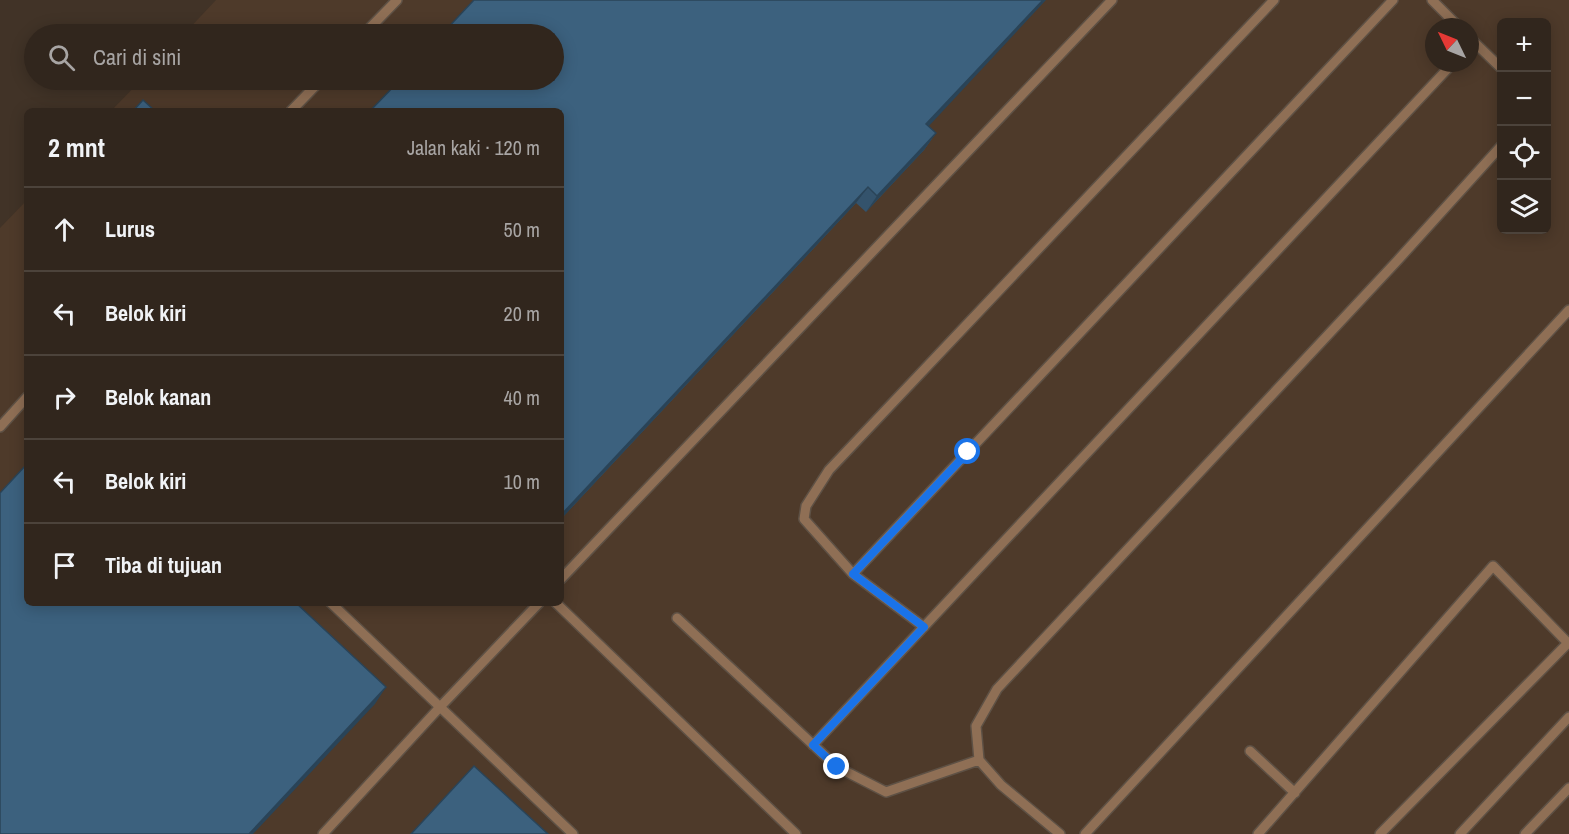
<!DOCTYPE html>
<html lang="id">
<meta charset="utf-8">
<style>
:root{--surface:#31261d;--page:#3d322a;--text:#f1f3f6;--muted:#a8a5a4;--line:#4c433b}
body{margin:0;font-family:"Archivo Narrow",sans-serif;background:var(--page);color:var(--text)}
.controls{position:absolute;right:18px;top:18px;display:grid;overflow:hidden;border-radius:9px;box-shadow:0 3px 15px #0003}
.controls button{width:54px;height:54px;display:grid;place-items:center;padding:0;border:0;border-bottom:2px solid var(--line);background:var(--surface);color:var(--text);font:30px sans-serif}
.compass{position:absolute;left:1425px;top:18px;width:54px;height:54px;border-radius:50%;background:var(--surface);box-shadow:0 3px 15px #0003;rotate:313deg}
.stop{position:absolute;width:18px;height:18px;margin:-14px;border:4px solid #1a73e8;border-radius:50%;background:#fff}
.stop.end{background:#1a73e8;border-color:#fff;box-shadow:0 2px 6px #0008}
.list{margin:0;padding:0;list-style:none}
h2{display:flex;justify-content:space-between;align-items:center;height:78px;margin:0;padding:0 24px;font-size:26px}
h2 small{font-size:20px;font-weight:400;color:var(--muted)}
.list li{display:grid;grid-template-columns:39px 1fr auto;gap:18px;align-items:center;box-sizing:border-box;height:84px;padding:0 24px;border-top:2px solid var(--line)}
.list b{display:block;font-size:22px;white-space:nowrap}
.list em{font-size:20px;font-style:normal;color:var(--muted)}
.icon{flex:none;width:33px;height:33px;fill:none;stroke:currentColor;stroke-width:2;stroke-linecap:round;stroke-linejoin:round}
.map{position:relative;flex:none;width:1569px;height:834px;overflow:hidden}
.search{position:absolute;background:var(--surface);box-shadow:0 3px 15px #0003;left:24px;top:24px;width:540px;height:66px;display:flex;align-items:center;gap:15px;box-sizing:border-box;padding:0 21px;border-radius:33px;color:var(--muted);font-size:22px}
.panel{position:absolute;background:var(--surface);box-shadow:0 3px 15px #0003;left:24px;top:108px;width:540px;height:498px;border-radius:9px}
.map>svg:first-child{display:block}
.built{fill:#4e3a2a;fill-rule:evenodd}
.lines{fill:none;stroke-linecap:round;stroke-linejoin:round}
.service-casing{stroke:#5e5145;stroke-width:12}
.service{stroke:#8f6f55;stroke-width:9}
.wall{fill:#34536c}
.shaded-wall{fill:#2a4458}
.building{fill:#3c617e;stroke:#2a4458;stroke-width:1.5}
.route{stroke:#1a73e8;stroke-width:8}
</style>
<div class="map">
<svg width="1569" height="834" viewBox="0 0 1569 834">
<rect width="100%" height="100%" fill="#413327"/>
<path class="built" d="M216,0H1569V834H0V228L27,200V603H561V111H111L141,80H554V34H184ZM1502,22H1546V230H1502ZM1434,27H1470V63H1434Z"/>
<g class="lines">
<defs>
<path id="service" d="M1432,0L1459,27
M364,34L397,0
M1470,38L1502,69
M291,111L321,80
M0,427L27,397
M853,574L804,519L806,506L829,470L1274,0
M561,579L1112,0
M539,603L440,707L573,834
M556,603L796,834
M677,618L837,767L886,792L979,760
M924,627L853,574L1393,0
M813,745L1453,63
M1250,751L1295,793
M323,834L440,707L331,603
M1060,834L1001,785L979,760L976,726L997,689L1397,261L1502,145
M1085,834L1569,310
M1258,834L1493,566L1569,644
M1380,834L1568,643
M1460,834L1569,717
M1525,834L1569,788"/>
</defs>
<use href="#service" class="service-casing"/>
<use href="#service" class="service"/>
</g>
<path class="wall" d="M561,111L928,126L936,133L924,150L866,212L856,203L561,519Z"/>
<path class="shaded-wall" d="M1043,0H1046L915,141L926,124Z
M936,133L924,150L866,212L877,196Z
M868,187L856,203L561,519V515Z
M386,687L375,704L253,834H249Z"/>
<path class="building" d="M474,0H1043L926,124L936,133L877,196L868,187L561,515V111H370L400,80H554V34H442Z
M143,100L155,111H133Z
M27,464V603H296L386,687L249,834H0V493Z
M474,766L548,834H411Z"/>
<g class="lines">
<path class="route" d="M837,767L813,745L924,627L853,574L968,452"/>
</g>
</svg>
<div class="controls">
<button>+</button>
<button>−</button>
<button><svg class="icon" aria-label="locate" viewBox="0 0 24 24"><circle cx="12" cy="12" r="6"/><path d="M12 2v4M12 18v4M2 12h4M18 12h4"/></svg></button>
<button><svg class="icon" aria-label="layers" viewBox="0 0 24 24"><path d="M12 4l9 5-9 5-9-5zM3 14l9 5 9-5"/></svg></button>
</div>
<svg class="compass" viewBox="-18 -18 36 36"><path d="M0-13l5 13h-10z" fill="#e53935"/><path d="M0 13l5-13h-10z" fill="#a8a5a4"/></svg>
<div class="stop" style="left:968px;top:452px"></div>
<div class="stop end" style="left:837px;top:767px"></div>
<div class="search"><svg class="icon" aria-label="search" viewBox="0 0 24 24"><circle cx="10" cy="10" r="6"/><path d="M15 15l6 6"/></svg>Cari di sini</div>
<section class="panel">
<h2>2 mnt<small>Jalan kaki · 120 m</small></h2>
<ul class="list">
<li><svg class="icon" aria-label="ahead" viewBox="0 0 24 24"><path d="M12 20V5M6 11l6-6 6 6"/></svg><div><b>Lurus</b></div><em>50 m</em></li>
<li><svg class="icon" aria-label="left" viewBox="0 0 24 24"><path d="M17 20v-9H6M10 6l-5 5 5 5"/></svg><div><b>Belok kiri</b></div><em>20 m</em></li>
<li><svg class="icon" aria-label="right" viewBox="0 0 24 24"><path d="M7 20v-9h11M14 6l5 5-5 5"/></svg><div><b>Belok kanan</b></div><em>40 m</em></li>
<li><svg class="icon" aria-label="left" viewBox="0 0 24 24"><path d="M17 20v-9H6M10 6l-5 5 5 5"/></svg><div><b>Belok kiri</b></div><em>10 m</em></li>
<li><svg class="icon" aria-label="arrive" viewBox="0 0 24 24"><path d="M6 21V4h12l-3 4 3 4H6"/></svg><div><b>Tiba di tujuan</b></div></li>
</ul>
</section>
</div>
